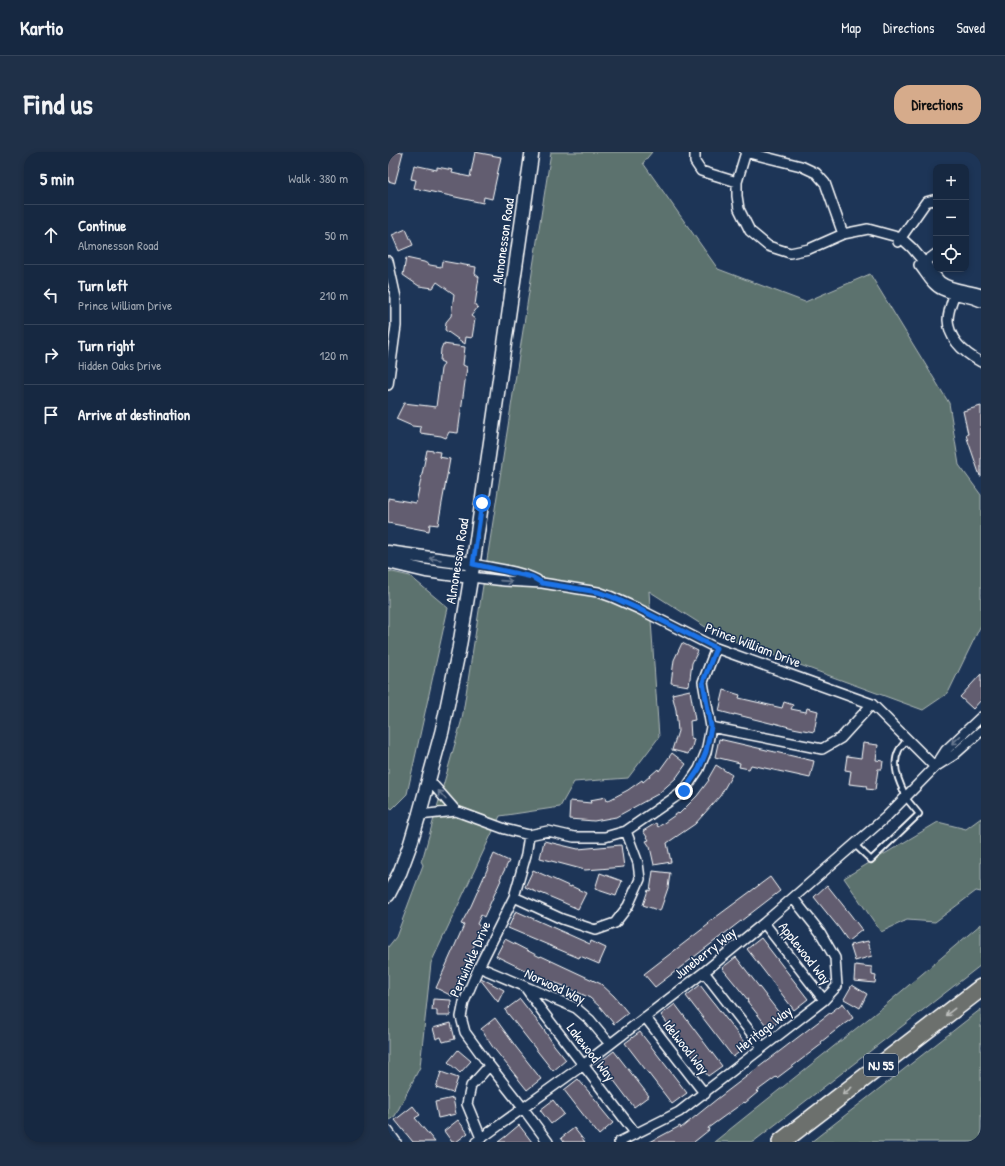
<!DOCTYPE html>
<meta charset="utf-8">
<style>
:root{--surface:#162841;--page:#1f3048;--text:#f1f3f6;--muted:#9ea6b1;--line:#35445a;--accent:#d6ab8b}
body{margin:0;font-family:"Patrick Hand",sans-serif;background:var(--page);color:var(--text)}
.controls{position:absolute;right:12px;top:12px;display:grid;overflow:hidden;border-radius:8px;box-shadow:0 2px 6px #0003}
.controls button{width:36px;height:36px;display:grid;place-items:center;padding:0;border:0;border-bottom:1px solid var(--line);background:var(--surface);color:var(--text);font:20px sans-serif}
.stop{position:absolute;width:12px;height:12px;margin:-9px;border:3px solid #1a73e8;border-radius:50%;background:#fff}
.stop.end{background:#1a73e8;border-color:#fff;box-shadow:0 1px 4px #0008}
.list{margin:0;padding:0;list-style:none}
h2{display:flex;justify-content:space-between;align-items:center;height:52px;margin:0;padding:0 16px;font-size:17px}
h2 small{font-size:13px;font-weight:400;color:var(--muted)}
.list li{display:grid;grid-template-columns:26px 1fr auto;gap:12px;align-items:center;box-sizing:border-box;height:60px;padding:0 16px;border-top:1px solid var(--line)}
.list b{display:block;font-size:15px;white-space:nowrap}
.list p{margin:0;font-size:13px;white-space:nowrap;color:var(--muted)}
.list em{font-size:13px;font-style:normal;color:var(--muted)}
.icon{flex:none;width:22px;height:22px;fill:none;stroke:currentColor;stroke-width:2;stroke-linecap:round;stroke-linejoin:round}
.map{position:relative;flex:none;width:593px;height:990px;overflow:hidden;border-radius:16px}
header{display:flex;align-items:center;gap:24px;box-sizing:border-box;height:56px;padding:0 20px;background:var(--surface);border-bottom:1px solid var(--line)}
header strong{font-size:19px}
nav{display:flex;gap:22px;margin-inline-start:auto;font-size:14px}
.intro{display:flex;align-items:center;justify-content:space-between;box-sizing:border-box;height:96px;padding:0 24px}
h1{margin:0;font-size:28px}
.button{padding:10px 18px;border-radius:16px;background:var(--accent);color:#111;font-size:14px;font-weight:700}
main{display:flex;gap:24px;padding:0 24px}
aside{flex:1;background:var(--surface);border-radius:16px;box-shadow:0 2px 6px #0003}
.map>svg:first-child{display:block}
.green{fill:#5c726e;stroke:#aeb8b6}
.building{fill:#625d6f;stroke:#fff}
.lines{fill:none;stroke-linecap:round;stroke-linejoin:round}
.service-casing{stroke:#fff;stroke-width:8}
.minor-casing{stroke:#fff;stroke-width:12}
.tertiary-casing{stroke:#fff;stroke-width:15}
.secondary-casing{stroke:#fff;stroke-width:16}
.motorway-casing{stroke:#fff;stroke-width:20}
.service{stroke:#1d3557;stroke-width:4.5}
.minor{stroke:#1d3557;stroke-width:9}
.tertiary{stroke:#1d3557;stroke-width:12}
.secondary{stroke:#1d3557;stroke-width:13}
.motorway{stroke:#6c706d;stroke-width:17}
.oneway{stroke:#6c7c92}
.oneway2{stroke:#bdbfbd}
.route{stroke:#1a73e8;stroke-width:5}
.labels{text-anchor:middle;stroke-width:3;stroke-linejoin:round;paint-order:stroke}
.shield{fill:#1d3557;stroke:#bbc2cd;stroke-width:1}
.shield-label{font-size:13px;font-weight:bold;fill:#fff}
.street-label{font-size:14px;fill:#fff;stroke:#1d3557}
</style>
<header>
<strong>Kartio</strong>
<nav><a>Map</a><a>Directions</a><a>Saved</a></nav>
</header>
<div class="intro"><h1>Find us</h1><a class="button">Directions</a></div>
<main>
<aside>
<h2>5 min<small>Walk · 380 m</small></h2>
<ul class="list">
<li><svg class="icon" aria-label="ahead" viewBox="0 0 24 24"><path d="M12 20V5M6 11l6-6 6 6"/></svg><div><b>Continue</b><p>Almonesson Road</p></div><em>50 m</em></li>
<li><svg class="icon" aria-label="left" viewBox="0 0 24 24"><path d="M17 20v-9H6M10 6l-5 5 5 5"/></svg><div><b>Turn left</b><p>Prince William Drive</p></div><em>210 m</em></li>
<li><svg class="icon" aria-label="right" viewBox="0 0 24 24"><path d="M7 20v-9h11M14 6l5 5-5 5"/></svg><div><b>Turn right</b><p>Hidden Oaks Drive</p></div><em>120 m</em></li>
<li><svg class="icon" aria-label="arrive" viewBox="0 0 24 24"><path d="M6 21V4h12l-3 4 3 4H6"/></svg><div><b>Arrive at destination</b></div></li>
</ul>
</aside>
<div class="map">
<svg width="593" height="990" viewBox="0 0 593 990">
<rect width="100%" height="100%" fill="#1d3557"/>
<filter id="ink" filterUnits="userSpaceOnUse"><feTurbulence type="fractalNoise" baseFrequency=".025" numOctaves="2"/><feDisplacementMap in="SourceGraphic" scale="8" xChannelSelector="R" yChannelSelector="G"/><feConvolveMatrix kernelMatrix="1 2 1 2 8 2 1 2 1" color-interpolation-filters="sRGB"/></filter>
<g filter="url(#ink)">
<path class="green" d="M163,0H264L255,11L330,117L417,150L482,122L561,251L571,313L593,343V473L560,541L535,558L330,483L261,439L271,585L240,626L186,630L172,655L112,664L43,811L32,915L7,964L0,969V795L8,785L35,713L33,709L35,705L74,567Z
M0,419L22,424L60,456L19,642L4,657L0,654Z
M593,666V740L588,739L547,770L519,768L493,780L456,726L550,670L578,677Z
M593,772V813L365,990H326L495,855Z
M593,857V990H423Z"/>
<path class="building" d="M0,0H15L7,31L0,29Z
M87,0L113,5L104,47L96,45L95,51L26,36L28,28L23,27L26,13L49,18V15L65,18L64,21L82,25Z
M18,77L25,93L11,99L4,83Z
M18,106L36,110L42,113L53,115L54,109L88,115L87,122L91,125L87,153L90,155L83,164L87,167L84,186L78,185L77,192L57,178L58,170L63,164L66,142L49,130L45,136L31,134L15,123Z
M55,192L77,195L75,213L79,215L70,281L61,280L58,286L53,284L32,281L33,275L24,274L8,267L16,251L48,255L53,217L56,211L52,209L53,197Z
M593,254V324H592L578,283L580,282L575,259Z
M39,298L52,300L51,305L62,307L50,373L42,372L41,379L0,371V346L28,351Z
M294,491L310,499L304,511L301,534L283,531L286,508Z
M593,522V548L585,557L572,545Z
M302,538L307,568L302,569L303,586L306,587L303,599L302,598L300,602L284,598L290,579L288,558L284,542Z
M336,538L352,543L351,546L394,556L396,550L405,553L403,557L418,560L419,556L430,559L426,580L405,576L386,571V572L346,562V563L331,559Z
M331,587L426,609L422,626L363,613L361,617L351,615L352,611L327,605Z
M475,591L490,593L488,608L495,609L494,617H490L487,638L478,637L479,634L461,632L463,619L457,618L459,604L473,606Z
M284,601L298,612L288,626L270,642L228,665L206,669L181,667L182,649L203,651L202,648L218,645L219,649L240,638L254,628L255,630L270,617L271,619Z
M328,613L344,623L332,644L307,672L279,691L283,710L266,713L262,695L258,689L261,688L255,679L268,671L270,675L290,661L291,662L309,644L321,628L320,627Z
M156,689L190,697L233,693L236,715L197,718L152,706Z
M106,702L121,709L112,727L113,728L96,765L93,763L89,772L93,775L89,784L90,785L79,810L64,844L48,836L76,773L73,772L83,754Z
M145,718L183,735V734L198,741L190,757L172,749L153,741V742L137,735Z
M265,719L282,721L280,736L272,759L255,753L260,738L262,739Z
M212,721L234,729L228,744L207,737Z
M382,725L392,739L267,835L256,822L321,772L320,771Z
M439,733L462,762L474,778L460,789L451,776L426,745Z
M128,759L202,792L203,789L218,796L211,812L192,804L191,806L120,776Z
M373,786L420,847L406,858L359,797Z
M117,787L152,805L153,804L213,832L226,844L240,861L226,872L212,855L202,846L181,836L160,828L159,829L108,804Z
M480,789L484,804L467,809L462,793Z
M348,805L395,866L381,877L359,849L360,848L334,816Z
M467,813L484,815V823L488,824L487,831L466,829Z
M93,826L116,838L110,850L92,827Z
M312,833L359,894L345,905L298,844Z
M464,833L479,842L472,856L456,847Z
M45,847L63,848L62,864H49V858H44Z
M132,847L154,875L166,893L178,908L165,919L117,858Z
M455,851L465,866L452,875L433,890L434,892L389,926L388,925L369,939L370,940L357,951L356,950L320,976L321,978L306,990H262L292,974L293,976L329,947Z
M287,852L334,914L320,924L273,863Z
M107,866L128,895L153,927L139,938L104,894L93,877Z
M63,871L67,887L55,890L53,885L48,887L45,876Z
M252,880L299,941L284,952L237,891Z
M70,898L83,909L72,921L60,910Z
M226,899L261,944L246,955L212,910Z
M53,920L70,926L65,941L48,936Z
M190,927L212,953L211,954L225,971L211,983L176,938Z
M65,946L68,962L50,966L47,950Z
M165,948L176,962L163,972L152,958Z
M25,954L32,963L27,966L47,990H25L7,968Z
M70,968L80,981L68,990H64L56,979Z
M131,973L144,990H110L118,984Z
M186,976L197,990H176L173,986Z"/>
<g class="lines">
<defs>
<path id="service" d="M518,644C511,631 503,613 511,598C513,594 517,591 519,587
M466,692L483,708L531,662L517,645"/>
<path id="minor" d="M307,0V10L313,19L349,30
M357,0L413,14L428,21L437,31L455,82
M358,0L349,30V44L351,57L362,79L380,94L402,101L421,97L455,82L480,77L513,86L524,96L552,129C564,138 579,137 593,142
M510,90L538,50L545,48L548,49
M0,109L8,146V174L0,233
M531,113C538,121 544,134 554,138C566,144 581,144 593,150
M533,113L548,102
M568,138C565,147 560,158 560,168C561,188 576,201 593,210
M85,412C104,416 133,419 149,428
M83,425L117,429L154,431L210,440L224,445L251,457L328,496L484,552L547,615
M323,575L434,597L453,586L484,552
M549,612L558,598L593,565
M41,628L68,659
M31,663L68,659L117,677L141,683L160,679L186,685H217L238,679L296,639L311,617L318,600L323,575L315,530L328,496
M141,683L138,703L126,745L91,815L76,850L73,865L77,880L98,909L135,956L160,990
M126,745L174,767L207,778L227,771L240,754L252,727L250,711L238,679
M376,771L436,848
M91,815L188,856L202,868L222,892
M316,820L374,895
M137,835L154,859L248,982
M257,865L317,942
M0,979L8,990
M93,986L79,952L83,934L101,914
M88,990L195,913L316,820L376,771L498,665L547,615L566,603L593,579
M231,990L291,960L436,848L449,834L447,806L432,780L405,746"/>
<path id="tertiary" d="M0,400L85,412
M0,410L38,419L83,425"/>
<path id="secondary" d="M0,743L12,720L22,693L31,663L54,579L71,497L85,412L144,0"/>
<path id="motorway" d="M393,990L593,836"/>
</defs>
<use href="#service" class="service-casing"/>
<use href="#minor" class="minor-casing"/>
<use href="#tertiary" class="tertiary-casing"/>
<use href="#secondary" class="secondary-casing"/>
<use href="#motorway" class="motorway-casing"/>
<use href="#service" class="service"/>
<use href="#minor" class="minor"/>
<use href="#tertiary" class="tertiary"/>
<use href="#secondary" class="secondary"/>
<use href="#motorway" class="motorway"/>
</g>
<defs><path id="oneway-shaft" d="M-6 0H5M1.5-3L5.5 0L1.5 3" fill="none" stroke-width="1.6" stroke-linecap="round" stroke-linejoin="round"/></defs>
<g class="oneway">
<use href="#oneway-shaft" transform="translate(47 407) rotate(-172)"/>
<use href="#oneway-shaft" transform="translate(118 429) rotate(4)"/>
<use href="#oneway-shaft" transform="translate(568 588) rotate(137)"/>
<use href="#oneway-shaft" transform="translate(54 643) rotate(-131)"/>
</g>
<g class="oneway2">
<use href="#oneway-shaft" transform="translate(562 860) rotate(142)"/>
<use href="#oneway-shaft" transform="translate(459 939) rotate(142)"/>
</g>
</g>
<g class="lines" filter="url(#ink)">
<path class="route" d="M94,351L85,412L144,425L154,431L210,440L224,445L251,457L328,496L315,530L323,575L318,600L311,617L296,639"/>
</g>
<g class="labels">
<rect class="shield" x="476" y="902" width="34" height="22" rx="3"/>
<g class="shield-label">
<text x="493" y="918">NJ 55</text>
</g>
<g class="street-label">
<text transform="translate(115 89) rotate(-82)" y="5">Almonesson Road</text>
<text transform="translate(69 409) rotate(-81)" y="5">Almonesson Road</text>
<text transform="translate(365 493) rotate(21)" y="5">Prince William Drive</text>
<text transform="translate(317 801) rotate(-38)" y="5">Juneberry Way</text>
<text transform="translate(417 801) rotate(52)" y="5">Applewood Way</text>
<text transform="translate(82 807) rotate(-66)" y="5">Periwinkle Drive</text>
<text transform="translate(167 834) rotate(25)" y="5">Norwood Way</text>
<text transform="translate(376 877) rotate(-38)" y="5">Heritage Way</text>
<text transform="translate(298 895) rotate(52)" y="5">Idelwood Way</text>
<text transform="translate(203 900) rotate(52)" y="5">Lakewood Way</text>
</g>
</g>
</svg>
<div class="controls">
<button>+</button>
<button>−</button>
<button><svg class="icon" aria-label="locate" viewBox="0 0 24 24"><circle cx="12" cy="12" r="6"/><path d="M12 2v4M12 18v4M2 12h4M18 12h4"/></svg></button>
</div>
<div class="stop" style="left:94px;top:351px"></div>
<div class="stop end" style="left:296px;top:639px"></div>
</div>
</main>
